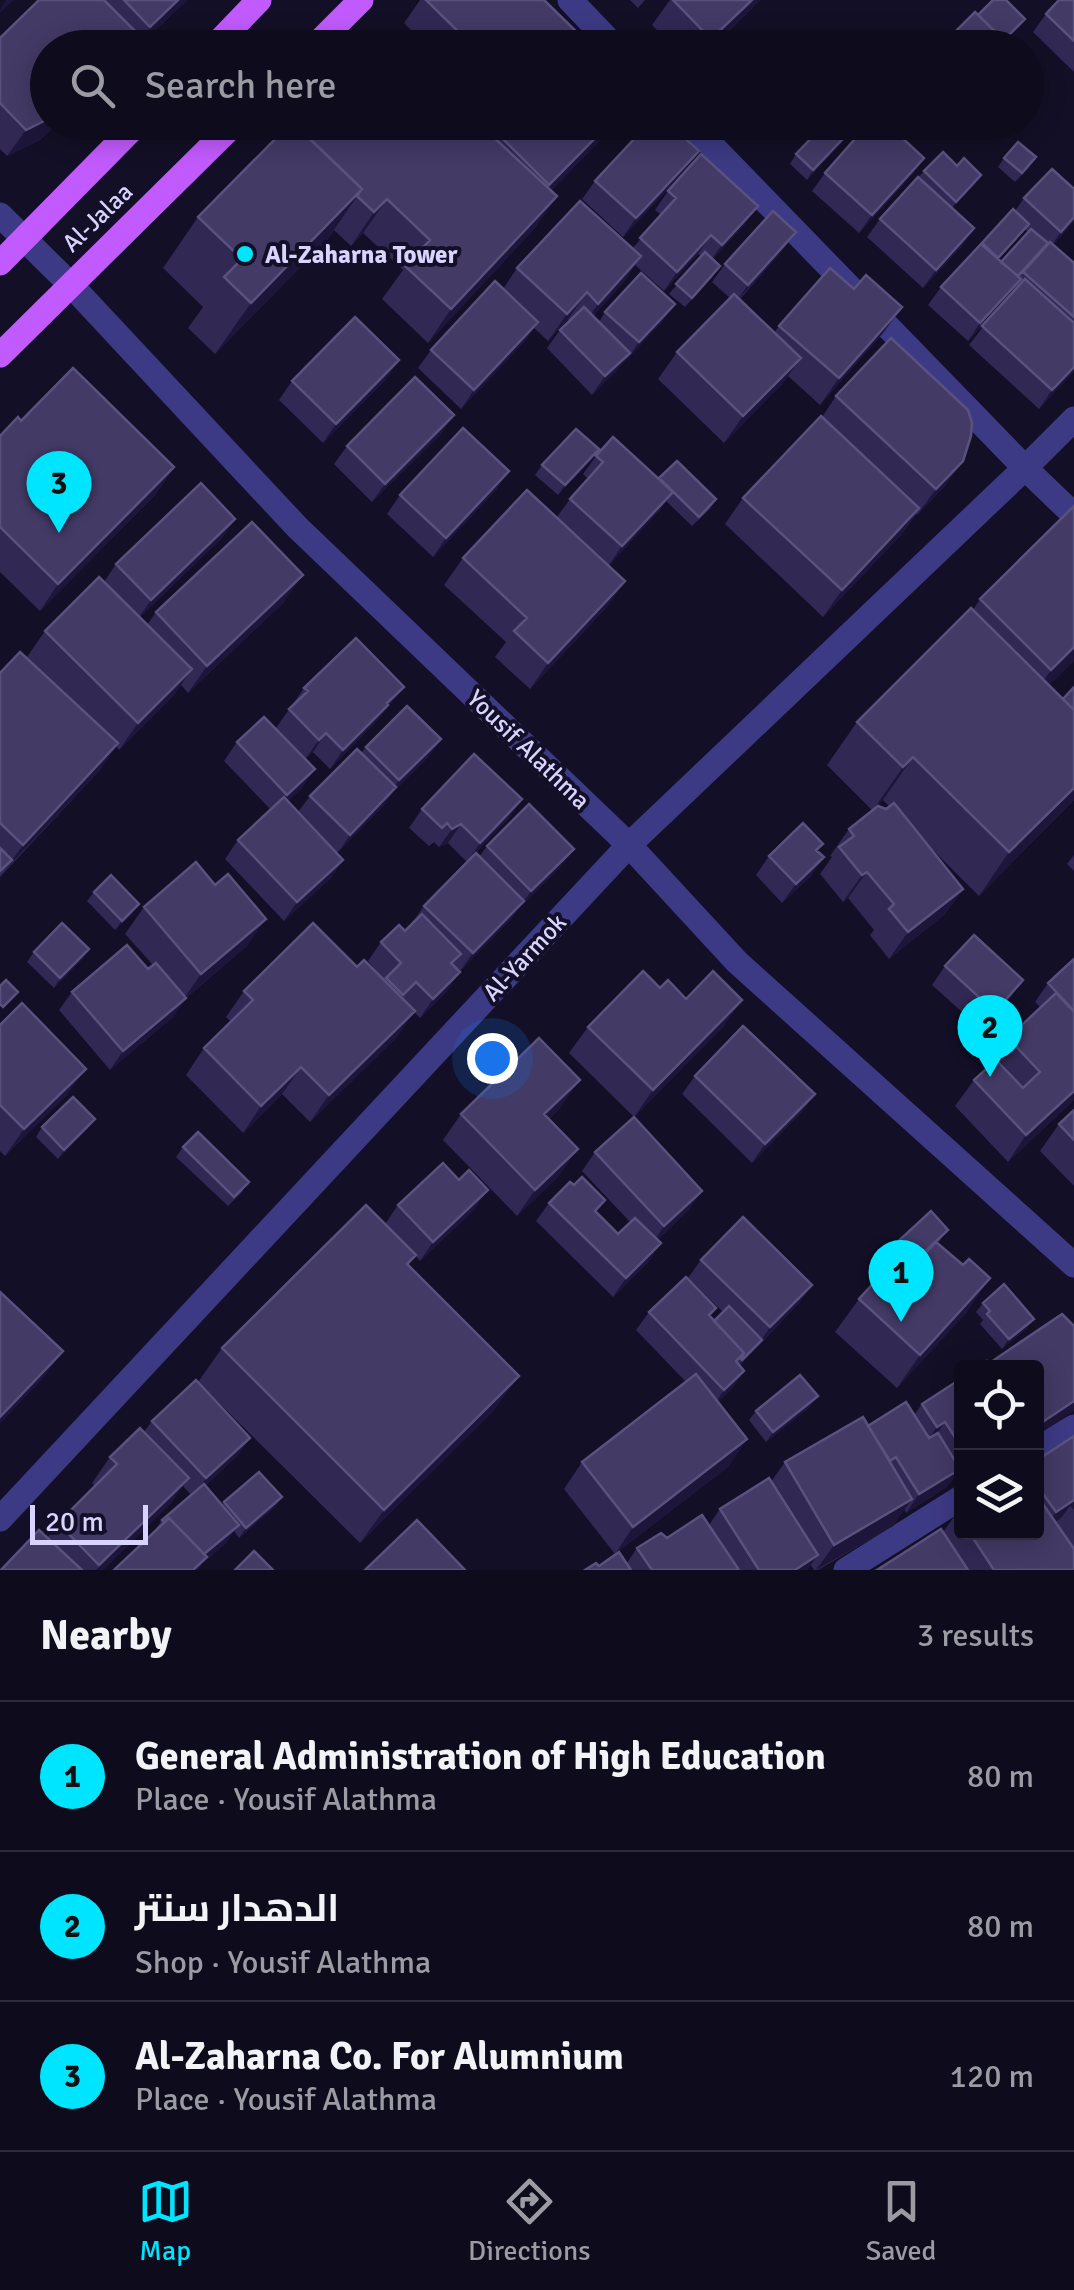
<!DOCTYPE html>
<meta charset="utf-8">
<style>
:root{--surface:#0e0b1c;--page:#1c1929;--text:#f1f3f6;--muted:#9b9ba3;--line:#2e2b3b;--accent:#00e5ff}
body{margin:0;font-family:Signika,Cairo,sans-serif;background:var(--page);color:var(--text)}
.controls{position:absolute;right:30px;bottom:30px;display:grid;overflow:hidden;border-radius:10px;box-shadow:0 5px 25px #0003}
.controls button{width:90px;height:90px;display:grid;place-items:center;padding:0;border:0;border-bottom:2px solid var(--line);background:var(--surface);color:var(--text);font:50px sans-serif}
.scale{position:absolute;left:30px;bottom:25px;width:118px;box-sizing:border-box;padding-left:10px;border:5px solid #d9d4ff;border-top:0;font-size:28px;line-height:35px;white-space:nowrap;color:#d9d4ff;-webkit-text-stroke:8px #130f26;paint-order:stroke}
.you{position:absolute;left:492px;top:1058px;width:35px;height:35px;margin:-25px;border:8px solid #fff;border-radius:50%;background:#1a73e8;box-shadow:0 0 0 15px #1a73e833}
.badge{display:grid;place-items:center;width:65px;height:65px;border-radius:50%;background:var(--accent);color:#111;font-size:32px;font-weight:700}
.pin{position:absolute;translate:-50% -82px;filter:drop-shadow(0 2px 5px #0008)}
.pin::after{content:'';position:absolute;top:52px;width:35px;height:30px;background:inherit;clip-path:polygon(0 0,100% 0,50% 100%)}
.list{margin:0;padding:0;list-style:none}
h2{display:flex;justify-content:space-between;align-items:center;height:130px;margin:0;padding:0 40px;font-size:42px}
h2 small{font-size:32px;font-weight:400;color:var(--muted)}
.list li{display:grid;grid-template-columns:65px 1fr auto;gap:30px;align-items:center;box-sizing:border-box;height:150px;padding:0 40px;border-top:2px solid var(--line)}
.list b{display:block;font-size:38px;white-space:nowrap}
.list p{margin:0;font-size:32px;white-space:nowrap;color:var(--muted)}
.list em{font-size:32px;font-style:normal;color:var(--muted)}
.icon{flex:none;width:55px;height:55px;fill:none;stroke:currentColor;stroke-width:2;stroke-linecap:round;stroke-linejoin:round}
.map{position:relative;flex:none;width:1074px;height:1570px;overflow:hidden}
.search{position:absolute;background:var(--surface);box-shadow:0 5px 25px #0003;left:30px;right:30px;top:30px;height:110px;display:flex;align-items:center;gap:25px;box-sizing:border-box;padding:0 35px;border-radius:55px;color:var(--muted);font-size:38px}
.sheet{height:580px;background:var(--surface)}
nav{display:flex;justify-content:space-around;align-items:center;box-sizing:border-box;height:140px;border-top:2px solid var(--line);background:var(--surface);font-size:28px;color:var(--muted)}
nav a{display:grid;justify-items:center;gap:5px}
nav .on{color:var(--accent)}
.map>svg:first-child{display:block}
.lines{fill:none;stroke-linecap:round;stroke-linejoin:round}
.minor{stroke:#3d3a85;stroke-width:25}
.major{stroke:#c25bff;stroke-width:25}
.wall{fill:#312854;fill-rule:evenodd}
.shaded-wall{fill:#1d163a}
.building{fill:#433a66;stroke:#5a527e;stroke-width:2.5}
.poi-dot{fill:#00e5ff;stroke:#130f26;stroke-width:4}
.labels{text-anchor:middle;stroke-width:8;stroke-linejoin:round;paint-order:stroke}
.street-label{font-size:25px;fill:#d9d4ff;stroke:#130f26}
.poi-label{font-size:25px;font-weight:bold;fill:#d9d4ff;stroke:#130f26;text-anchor:start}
</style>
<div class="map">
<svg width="1074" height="1570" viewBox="0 0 1074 1570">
<rect width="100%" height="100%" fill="#130f26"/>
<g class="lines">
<path class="minor" d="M570,0L616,48
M689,122L1025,468L1074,515
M0,215L71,285L297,527L629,845L737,962L1074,1265
M1036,1450L1074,1427
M0,1519L629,845L1025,468L1074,419
M846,1570L962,1497"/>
<path class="major" d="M213,48L259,0
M313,48L361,0
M0,263L139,122
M0,355L236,122"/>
</g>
<path class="wall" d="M39,0H187L137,48H48V122H59L40,140L7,156L0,149V38Z
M420,0H544L584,39L577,48H429L404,23Z
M630,0H645L638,8Z
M670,0H760L712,48H675L652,25Z
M1074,0V72L1033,32L1046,14Z
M515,122H618L551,191L557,196L534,229L428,343L382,299L403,270L363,233L351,246L334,230L327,240L215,354L188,328L203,307L163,268L198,217L303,132L498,141Z
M858,123L851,132L807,180L790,164L796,154Z
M699,151L686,170L623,237L582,199L595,181Z
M924,158L911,176L859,233L812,191L825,173Z
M1004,158L1029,167L1015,182L998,167Z
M924,171L975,184L952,208L974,228L961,247L923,288L867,237L880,219Z
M668,191L745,224L712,260L713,276L685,307L669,294L701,256L698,254L664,291L635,265L623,283L593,316L599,322L605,312L662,322L592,395L547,348L560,330L570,321L568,319L548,341L534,328L525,341L461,409L418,368L431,350L503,289L517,268L632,249L661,215L655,210Z
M1024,198L1074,221L1053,245L1073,263L1074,261V371L1039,409L969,345L992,315L968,341L928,305L941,287L1015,211ZM1025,229L1028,232L1001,262L999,259Z
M796,232L782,251L740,299L774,333L779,326L854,289L902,307L883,333L820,405L788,376L782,384L724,443L658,379L677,352L730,298L712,282L725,264Z
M399,360L386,379L323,443L279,400L292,381Z
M836,396L963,461L944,487L917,515L916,514L901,535L823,617L725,524L743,498L822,417Z
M21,421L174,467L156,494L40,611L0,572V436Z
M441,434L372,502L334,464L347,446Z
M599,449L592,459L558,495L535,475L542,465Z
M596,456L659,479L716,499L710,509L692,526L666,501L660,510L609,565L557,517L570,499L588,479L583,474Z
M509,471L496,490L433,557L387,514L400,495Z
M1074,506V661L1049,685L1074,800L979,896L926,843L963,889L944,915L889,959L870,935L874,930L848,898L843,902L820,874L832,857L830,856L849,829L872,810L827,765L857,722L973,610L980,599ZM883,800L889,806L886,809H875Z
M235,519L222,538L140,617L147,625L156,612L284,602L188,693L181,685L174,695L119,750L116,746L100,770L0,877V673L42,672L27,657L45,631L104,582L116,564Z
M463,558L625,581L606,608L530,689L495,657L506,642L444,585Z
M404,687L375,723L330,769L313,752L306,758L276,728L304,688Z
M441,739L428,757L394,791L383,806L337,853L343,860L330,879L284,921L225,859L238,840L271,810L224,761L237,742L302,788L288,801L298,812L310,796L361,753L366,747Z
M422,809L509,818L467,862L448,843L439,847L434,842L429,846L409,828Z
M823,844L818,851L811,876L782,903L756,875L769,856Z
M487,846L574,849L560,867L518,909L511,919L460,971L447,991L420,1018L414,1012L396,1038L310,1122L282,1094L243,1133L186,1075L204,1048L231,1022L226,1017L244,991L357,967L384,980L368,961L381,942L405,931L411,924L424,906L479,857Z
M1074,855V871L1067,864Z
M94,892L133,913L115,930L87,901Z
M144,907L248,945L186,998L173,1017L110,1070L59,1010L72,992L148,969L153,965L125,934Z
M89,949L82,959L54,988L27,962L34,952Z
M1074,959V1100L1008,1162L955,1106L974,1080L990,1065L1008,1038L1041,1008L1035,1002L1048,983Z
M945,966L1010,999L982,1030L932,985Z
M686,999L724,1026L634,1117L569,1053L588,1027Z
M0,1025L67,1095L5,1156L0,1151Z
M695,1076L802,1112L752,1163L682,1094Z
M561,1107L549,1119L559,1176L517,1216L443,1140L461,1114Z
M1074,1110V1186L1040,1151L1059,1124Z
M42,1127L88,1128L58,1159L36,1137Z
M183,1147L243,1191L228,1206L176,1157Z
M595,1152L689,1210L657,1240L661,1243L648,1262L613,1297L536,1221L549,1203L574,1185L605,1200L596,1212L618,1234L630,1222L582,1171Z
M398,1205L475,1209L420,1261L415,1255L408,1266L495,1409L360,1543L198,1382L222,1348L385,1224Z
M948,1230L938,1243L963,1265L967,1312L897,1388L835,1332L859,1299L897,1266L887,1255L893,1246Z
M701,1260L812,1285L799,1303L740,1365L744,1371L731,1390L718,1402L729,1466L615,1554L564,1489L582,1462L686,1382L636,1330L649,1312L716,1308L710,1317L714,1321L723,1312L688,1278Z
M983,1303L1034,1319L1027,1328L1002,1349L980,1324L983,1320L976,1312Z
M962,1378V1486L955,1476L947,1487L906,1513L904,1509L893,1526L818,1570H814L811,1565L807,1570H585L599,1566L627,1563L637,1548L709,1525L720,1509L771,1482L785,1462L868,1426L914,1415L922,1404Z
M811,1406L766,1442L749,1420L756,1411Z
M152,1421L250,1438L237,1456L205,1486L222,1505L224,1502L282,1497L275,1507L239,1538L234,1531L226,1543L204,1562L153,1533L162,1520L191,1495L183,1486L170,1504L103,1570H1L47,1538L58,1523L95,1486L92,1483L110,1457L144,1432Z
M1074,1436V1570H877L943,1532L956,1514L962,1510V1532H1036V1461Z"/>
<path class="shaded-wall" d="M6,0H14L0,13V9Z
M178,0H187L137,48H135L150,27Z
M752,0H760L712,48H706L711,39Z
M48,119V122H59L40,140L7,156L26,130Z
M611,122H618L531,212L549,185Z
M858,123L851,132L807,180L813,170Z
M699,151L686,170L623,237L636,218Z
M924,158L911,176L859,233L872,215Z
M981,175L975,184L950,211L956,202Z
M362,189L327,240L215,354L251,303Z
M557,196L534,229L428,343L451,309Z
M387,199L363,233L351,246L374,212Z
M758,206L745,224L709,263L722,245Z
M1074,217V221L1048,250L1061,232Z
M974,228L961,247L923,288L936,270Z
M796,232L782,251L735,303L748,285Z
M711,235L698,254L664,291L677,272Z
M641,256L623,283L580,330L598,304Z
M1021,279L1008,297L968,341L980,323Z
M587,292L568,319L548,341L567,314Z
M675,304L662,322L626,361L639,342Z
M902,307L883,333L820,405L839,378Z
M538,322L525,341L461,409L474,390Z
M630,353L617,371L592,395L605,376Z
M801,358L782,384L724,443L743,416Z
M399,360L386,379L323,443L336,424Z
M1074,367V371L1039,409L1052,390Z
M454,415L441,434L372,502L385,484Z
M599,449L592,459L558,495L565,485Z
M963,461L944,487L917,515L936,489Z
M174,467L156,494L40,611L58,584Z
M509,471L496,490L433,557L446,538Z
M673,492L660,510L609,565L622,546Z
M919,508L901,535L823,617L842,590Z
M235,519L222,538L138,619L151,600Z
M303,575L284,602L188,693L207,666Z
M625,581L606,608L530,689L548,663Z
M1074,647V661L1021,713L1051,670Z
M192,669L174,695L119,750L138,723Z
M404,687L375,723L330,769L343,750Z
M326,733L313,752L306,758L319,740Z
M441,739L428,757L394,791L383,806L337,854L350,835L388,796L399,780Z
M118,743L100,770L4,871L23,845Z
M913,757L883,800L873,810L903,767Z
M315,769L302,788L274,814L287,795Z
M1074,788V800L979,896L1009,852Z
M522,799L509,818L467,862L480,843Z
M461,824L448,843L439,847L452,829Z
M574,849L560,867L518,909L511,919L460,971L473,953L524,901L531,891Z
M824,857L811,876L782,903L796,884Z
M343,860L330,879L284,921L297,902Z
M867,872L848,898L843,902L862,875Z
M963,889L944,915L889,959L908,932Z
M139,904L133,913L115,930L122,921Z
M266,919L248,945L183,1000L201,974Z
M89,949L82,959L54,988L60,978Z
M460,972L447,991L420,1018L433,999Z
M1023,980L1010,999L982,1030L995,1012Z
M186,998L173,1017L110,1070L123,1051Z
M742,1000L724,1026L634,1117L653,1090Z
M415,1011L396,1038L310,1122L329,1095Z
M301,1067L282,1094L243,1133L261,1106Z
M86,1069L67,1095L5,1156L24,1129Z
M580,1080L561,1107L526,1141L544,1114Z
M1074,1091V1100L1008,1162L1026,1135Z
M815,1094L802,1112L752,1163L765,1144Z
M95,1119L88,1128L58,1159L64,1150Z
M578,1149L559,1176L517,1216L535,1190Z
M488,1190L475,1209L420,1261L433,1242Z
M702,1191L689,1210L651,1245L664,1226Z
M661,1243L648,1262L613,1297L626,1278Z
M990,1278L967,1312L897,1388L920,1355Z
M812,1285L799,1303L735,1369L742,1360L760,1342L770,1327Z
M1034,1319L1027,1328L1002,1349L1009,1339Z
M63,1351L44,1377L0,1424V1417Z
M744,1371L731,1390L711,1409L724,1390Z
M519,1376L495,1409L360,1543L384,1510Z
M818,1396L811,1406L766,1442L773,1432Z
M1074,1401V1411L1036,1436V1427L1038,1425Z
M945,1422L932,1441L924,1446L937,1427Z
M250,1438L237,1456L193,1497L206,1478Z
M747,1439L729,1466L615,1554L633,1527Z
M960,1469L947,1487L906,1513L919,1494Z
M189,1478L170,1504L103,1570H96Z
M282,1497L275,1507L239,1538L246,1528Z
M912,1499L893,1526L816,1570L834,1545Z
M1074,1500V1510L1070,1506L1061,1518L1043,1531L1056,1512Z
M239,1525L226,1543L204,1562L198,1570H190L197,1560Z
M818,1555L807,1570H795Z"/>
<path class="building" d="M39,0H104L140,36L128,48H48V119L26,130L0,103V38Z
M124,0H178L150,27Z
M426,0H544L584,39L575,48H475Z
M673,0H752L711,39Z
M993,0H1006L1025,19L1004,40L978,15Z
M1059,0H1074V41L1046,14Z
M975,12L1012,48L940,47Z
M389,41L396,48H383Z
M292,122L362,189L251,303L224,277L242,259L198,217Z
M312,122H477L557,196L451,309L405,266L430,240L387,199L374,212L357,196L362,189L303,132Z
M515,122H611L549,185L501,137Z
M650,122H668L699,151L636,218L595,181Z
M827,122L858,123L813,170L796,154Z
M870,122H885L924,158L872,215L825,173Z
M1018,142L1036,157L1022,173L1004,158Z
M943,152L957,166L964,158L981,175L956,202L924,171Z
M701,154L758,206L722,245L711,235L677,272L640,238L676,198L668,191Z
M1052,169L1074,189V217L1061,232L1024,198Z
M918,177L974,228L936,270L880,219Z
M580,201L641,256L598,304L587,292L567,314L517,268Z
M1013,209L1029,224L998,258L982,243Z
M773,211L796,232L748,285L725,264Z
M1031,229L1048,243L1018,276L1001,262Z
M1050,242L1074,263V317L1023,272Z
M981,244L1021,279L980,323L941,287Z
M705,252L720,266L692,298L676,284Z
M830,268L854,289L866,275L902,307L839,378L779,326Z
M641,273L675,304L639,342L605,312Z
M1025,279L1074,323V367L1052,390L982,326Z
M495,281L538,322L474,390L431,350Z
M734,294L801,358L743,416L677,352Z
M584,307L630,353L605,376L560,330Z
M355,317L399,360L336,424L292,381Z
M891,338L968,410L972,423L971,436L963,461L936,489L836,396Z
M73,368L174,467L58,584L0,527V436L18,417L21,421Z
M415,377L454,415L385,484L347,446Z
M821,416L919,508L842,590L743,498Z
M463,428L509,471L446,538L400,495Z
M576,429L599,449L565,485L542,465Z
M613,437L673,492L622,546L570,499L603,462L596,456Z
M677,461L716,499L699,517L659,478Z
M201,483L235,519L151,600L116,564Z
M527,490L625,581L548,663L514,631L527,618L463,558Z
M1074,506V647L1051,670L980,599Z
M252,522L303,575L207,666L156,612Z
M99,577L192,669L138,723L45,631Z
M971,608L1074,710V788L1009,852L913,757L903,767L857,722Z
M356,638L404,687L387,703L388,705L343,750L326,733L319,740L289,709L308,691L304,688Z
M20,652L118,743L23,845L0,823V673Z
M1074,687V710L1063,699Z
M407,706L441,739L399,780L366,747Z
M264,717L315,769L287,795L237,742Z
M357,749L396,787L350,835L310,796Z
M474,754L522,799L480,843L461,824L452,829L447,823L442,828L422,809Z
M284,797L343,860L297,902L238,840Z
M894,803L963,889L908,932L889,909L894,904L867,872L862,875L839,847L854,836L849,829L878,806L886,809Z
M529,804L574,849L531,891L487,846Z
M803,823L823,844L816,850L824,857L796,884L769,856Z
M0,848L12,860L0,871Z
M476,853L524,901L473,953L424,906Z
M196,862L215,885L228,874L266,919L201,974L144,907Z
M111,875L139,904L122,921L94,892Z
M422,914L461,954L451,963L460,972L433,999L416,982L403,995L386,978L401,963L381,942L399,925L405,931Z
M62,923L89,949L60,978L34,952Z
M313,923L357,967L364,960L415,1011L329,1095L301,1067L261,1106L204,1048L253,1000L244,991Z
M974,935L1023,980L995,1012L945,966Z
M127,945L148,969L156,963L186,998L123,1051L72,992Z
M1074,959V1011L1048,983Z
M643,971L660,988L668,980L686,999L713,971L742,1000L653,1090L588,1027Z
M6,980L18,992L3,1007L0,1004V986Z
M1056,993L1074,1012V1091L1026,1135L974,1080L996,1060L1023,1088L1040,1072L1008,1038Z
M22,1003L86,1069L24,1129L0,1105V1025Z
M743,1026L815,1094L765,1144L695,1076Z
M539,1038L580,1080L544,1114L578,1149L535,1190L461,1114Z
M73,1097L95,1119L64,1150L42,1127Z
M1074,1110V1140L1059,1124Z
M634,1117L702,1191L664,1226L595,1152Z
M198,1132L249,1182L234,1197L183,1147Z
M443,1163L459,1180L469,1170L488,1190L433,1242L398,1205Z
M582,1177L605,1200L595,1211L618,1234L635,1218L661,1243L626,1278L549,1203L570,1182L574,1185Z
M366,1205L416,1255L407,1264L519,1376L384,1510L222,1348Z
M931,1211L948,1230L917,1259L910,1252L904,1258L893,1246Z
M743,1217L812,1285L770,1327L701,1260Z
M936,1242L963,1265L969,1259L990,1278L920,1355L859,1299L891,1264L896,1268L910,1252L919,1260Z
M686,1277L716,1308L709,1315L744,1353L736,1361L744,1371L724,1390L649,1312Z
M1004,1284L1034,1319L1009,1339L987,1314L990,1311L983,1303Z
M0,1292L63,1351L0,1417Z
M729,1306L762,1340L742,1360L741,1359L744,1353L714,1321Z
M1062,1314L1074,1326V1401L1038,1425L1036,1422V1368H1000L994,1360Z
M987,1361L992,1368H977Z
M696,1374L747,1439L633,1527L582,1462Z
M800,1375L818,1396L773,1432L756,1411Z
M962,1378V1448L945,1422L937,1427L922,1404Z
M196,1380L250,1438L206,1478L152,1421Z
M906,1402L929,1438L938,1433L960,1469L919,1494L896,1457L890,1461L868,1426Z
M863,1417L912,1499L834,1545L785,1462Z
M140,1428L189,1478L99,1565L58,1523L117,1464L110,1457Z
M1074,1436V1500L1056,1512L1036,1484V1461Z
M259,1472L282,1497L246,1528L224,1502Z
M769,1478L818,1555L795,1570H759L720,1509Z
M204,1484L239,1525L204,1554L169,1518L164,1522L162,1520Z
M1036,1494L1074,1549V1570H994L969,1532H1036Z
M962,1510V1522L956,1514Z
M702,1515L739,1570H652L637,1548L661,1533L667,1538Z
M169,1518L207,1557L193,1570H114Z
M417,1520L465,1570H365Z
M941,1529L968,1570H877Z
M39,1530L82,1570H1Z
M254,1551L273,1570H235Z
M619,1552L631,1570H585L596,1563L599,1566Z"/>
<circle class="poi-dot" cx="245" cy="254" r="10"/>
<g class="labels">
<g class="street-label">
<text transform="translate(97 217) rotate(-44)" y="9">Al-Jalaa</text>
<text transform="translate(529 749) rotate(44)" y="9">Yousif Alathma</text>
<text transform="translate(524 957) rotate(-47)" y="9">Al-Yarmok</text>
</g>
<g class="poi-label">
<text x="265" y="263">Al-Zaharna Tower</text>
</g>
</g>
</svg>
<div class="controls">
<button><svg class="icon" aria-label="locate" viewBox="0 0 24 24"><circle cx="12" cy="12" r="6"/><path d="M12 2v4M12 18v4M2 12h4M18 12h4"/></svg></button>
<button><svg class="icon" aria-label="layers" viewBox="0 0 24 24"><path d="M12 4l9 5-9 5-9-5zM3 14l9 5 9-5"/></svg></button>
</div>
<div class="scale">20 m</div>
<div class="you"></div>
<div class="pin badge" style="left:901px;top:1322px">1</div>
<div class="pin badge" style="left:990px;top:1077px">2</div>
<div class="pin badge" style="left:59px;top:533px">3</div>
<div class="search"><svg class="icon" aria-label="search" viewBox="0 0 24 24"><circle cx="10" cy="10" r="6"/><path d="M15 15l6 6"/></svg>Search here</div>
</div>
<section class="sheet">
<h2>Nearby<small>3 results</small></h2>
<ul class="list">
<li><span class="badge">1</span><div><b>General Administration of High Education</b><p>Place · Yousif Alathma</p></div><em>80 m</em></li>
<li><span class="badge">2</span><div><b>الدهدار سنتر</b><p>Shop · Yousif Alathma</p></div><em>80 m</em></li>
<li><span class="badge">3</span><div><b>Al-Zaharna Co. For Alumnium</b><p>Place · Yousif Alathma</p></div><em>120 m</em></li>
</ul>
</section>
<nav>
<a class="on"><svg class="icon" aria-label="map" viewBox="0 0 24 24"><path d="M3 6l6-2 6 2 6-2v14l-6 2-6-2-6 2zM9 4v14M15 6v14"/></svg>Map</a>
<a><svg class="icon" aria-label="directions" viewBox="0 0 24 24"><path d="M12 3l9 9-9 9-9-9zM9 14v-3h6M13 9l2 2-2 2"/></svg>Directions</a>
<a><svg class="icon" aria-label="saved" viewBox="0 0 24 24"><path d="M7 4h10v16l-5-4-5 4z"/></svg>Saved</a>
</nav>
